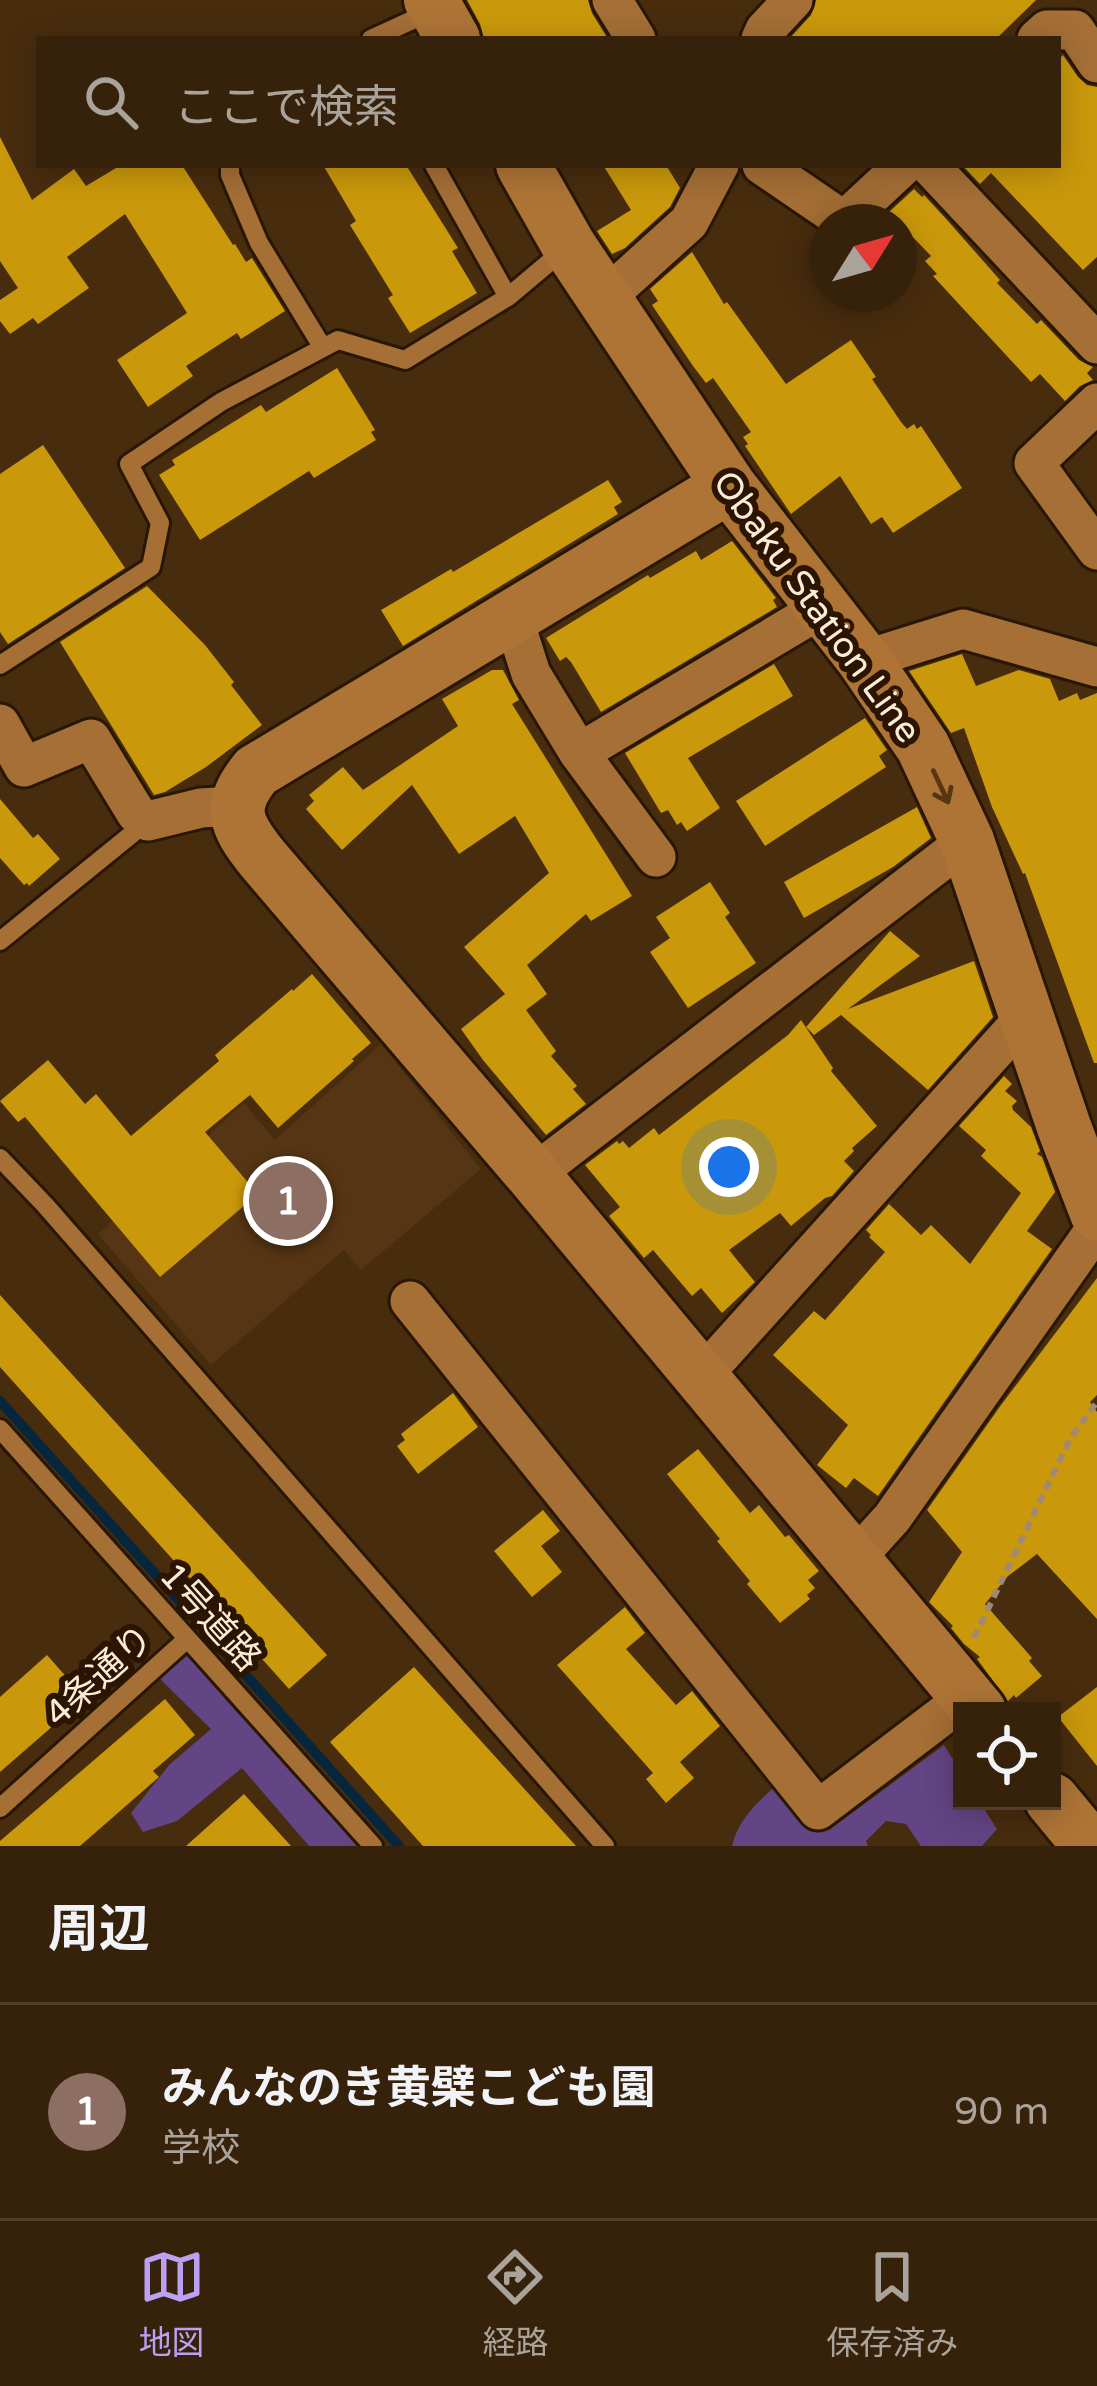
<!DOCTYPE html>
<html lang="ja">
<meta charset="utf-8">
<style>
:root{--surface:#36210a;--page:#3d2913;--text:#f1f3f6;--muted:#aaa39c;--line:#503e2b;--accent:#bca0f2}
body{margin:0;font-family:"Varela Round","Noto Sans JP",sans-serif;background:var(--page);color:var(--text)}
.controls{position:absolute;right:36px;bottom:36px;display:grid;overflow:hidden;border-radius:0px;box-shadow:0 6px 30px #0003}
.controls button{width:108px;height:108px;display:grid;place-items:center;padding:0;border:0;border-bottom:3px solid var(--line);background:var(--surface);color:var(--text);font:60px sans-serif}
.compass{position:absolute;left:809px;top:204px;width:108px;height:108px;border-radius:50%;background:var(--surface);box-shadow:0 6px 30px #0003;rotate:53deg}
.you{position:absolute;left:729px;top:1167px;width:42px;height:42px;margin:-30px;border:9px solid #fff;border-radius:50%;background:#1a73e8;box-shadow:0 0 0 18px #1a73e833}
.badge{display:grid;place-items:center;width:78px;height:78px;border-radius:50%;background:var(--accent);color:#fff;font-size:39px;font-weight:700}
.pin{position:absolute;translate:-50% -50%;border:6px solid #fff;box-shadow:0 3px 12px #0006}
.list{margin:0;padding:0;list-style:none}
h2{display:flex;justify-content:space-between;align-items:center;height:156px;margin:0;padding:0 48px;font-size:51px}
h2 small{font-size:39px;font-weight:400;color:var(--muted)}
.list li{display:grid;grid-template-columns:78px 1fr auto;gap:36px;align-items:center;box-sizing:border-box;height:216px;padding:0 48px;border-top:3px solid var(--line)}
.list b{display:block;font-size:45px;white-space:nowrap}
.list p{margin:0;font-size:39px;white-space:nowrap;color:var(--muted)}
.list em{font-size:39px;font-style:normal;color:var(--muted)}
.icon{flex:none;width:66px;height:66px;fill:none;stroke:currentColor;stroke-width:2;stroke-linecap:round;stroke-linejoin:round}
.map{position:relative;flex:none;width:1097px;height:1846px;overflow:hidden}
.search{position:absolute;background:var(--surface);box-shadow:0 6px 30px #0003;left:36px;right:36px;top:36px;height:132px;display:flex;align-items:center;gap:30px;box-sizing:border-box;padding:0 42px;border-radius:0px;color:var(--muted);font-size:45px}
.sheet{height:372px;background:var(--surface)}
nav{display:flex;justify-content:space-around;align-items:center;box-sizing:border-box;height:168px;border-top:3px solid var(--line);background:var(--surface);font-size:33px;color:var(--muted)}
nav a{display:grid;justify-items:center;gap:6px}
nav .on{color:var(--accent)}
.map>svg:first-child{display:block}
.built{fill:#553513}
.green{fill:#634484}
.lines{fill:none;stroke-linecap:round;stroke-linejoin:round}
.stream{stroke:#06263d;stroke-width:10}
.building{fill:#c9980b}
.lane-casing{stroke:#281705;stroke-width:24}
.street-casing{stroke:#281705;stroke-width:45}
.secondary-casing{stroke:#281705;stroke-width:60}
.path{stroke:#a18a73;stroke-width:6;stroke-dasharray:9 6;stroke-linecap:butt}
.lane{stroke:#a56f36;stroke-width:18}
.street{stroke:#a56f36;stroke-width:39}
.secondary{stroke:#ae7436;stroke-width:54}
.oneway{stroke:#593613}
.labels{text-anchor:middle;stroke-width:12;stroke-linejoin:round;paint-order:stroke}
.street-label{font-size:36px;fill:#fdebda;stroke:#2b1500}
</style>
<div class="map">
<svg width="1097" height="1846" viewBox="0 0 1097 1846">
<rect width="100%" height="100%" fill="#482c0e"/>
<path class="built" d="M381,1044L481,1169L361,1270L344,1250L211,1365L98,1234L244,1103L275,1140Z"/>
<path class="green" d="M188,1655L235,1710L364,1846H309L242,1768L177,1821L143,1832L131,1813L170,1764L211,1729L159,1678Z
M944,1745L962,1774V1801H979L997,1829L982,1846H921L906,1824L886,1821L866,1841L868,1846H732C738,1818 762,1798 782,1780L829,1830Z"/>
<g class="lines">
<path class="stream" d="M0,1401L399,1846"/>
</g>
<path class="building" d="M467,0H588L592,13L608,39H484L480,24Z
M816,0H1036L996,39H789L811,15Z
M1063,55L1078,77L1087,85L1097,87V257L1083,270L991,173L980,184L962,165H1058V60Z
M0,137L32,200L74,169L86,186L121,165H182L233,245L235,244L246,262L252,258L285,311L241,339L237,333L186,366L193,376L148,407L117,360L187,313L125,214L67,257L89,288L38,324L33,318L10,334L0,321V300L18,288L0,261Z
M323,165H406L458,248L452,251L477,293L410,333L388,298L393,295L350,225L356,221Z
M603,165H666L680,188L670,207L625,248L612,254L597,231L631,210Z
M914,189L922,197L924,195L948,221L1000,280L997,283L1037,324L1041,320L1079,360L1093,367L1087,373L1093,380L1080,386L1065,401L1040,374L1031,382L933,276L937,274L925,261L931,256L889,212Z
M692,252L724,304L727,302L786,384L851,340L876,377L872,379L901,422L907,429L914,424L917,429L921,426L962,488L893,533L882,517L871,524L840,476L791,514L745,446L748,444L743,437L751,432L713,378L706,383L693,366L652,305L658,301L650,289Z
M337,368L375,430L371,432L376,440L314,478L309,471L200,540L159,475L175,465L172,460L261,405L266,412Z
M43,445L125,568L8,644L0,632V474Z
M608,480L622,502L614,507L618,514L403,646L381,610L451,569L453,572Z
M732,541L776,598L773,600L777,607L601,712L571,662L566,657L560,661L546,638L648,575L650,578L696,551L701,560Z
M147,586L205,645L234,682L231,685L262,725L206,767L165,792L154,795L60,642Z
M962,654L976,686L1019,670L1050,679L1059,701L1077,693L1080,700L1097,693V1063H1094L1025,873L1023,874L992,807L964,728L951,733L909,671Z
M774,664L793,696L688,758L720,808L687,831L681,822L677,825L668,810L661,813L625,753Z
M492,670H503L519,700L512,704L632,896L591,921L586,914L527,965L547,994L526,1010L556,1051L551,1056L577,1086L573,1089L586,1104L546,1135L483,1060L461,1029L505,994L464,947L549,873L515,816L459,854L412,785L342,850L306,809L314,801L309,795L343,767L363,790L458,726L442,699Z
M865,718L887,750L879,756L886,767L765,846L736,801Z
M0,799L33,838L38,834L60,859L29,886L27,883L24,885L0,858Z
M917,807L931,838L893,867L804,918L784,882Z
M710,882L730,913L725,917L756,963L688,1008L650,952L670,938L656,917Z
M890,931L920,956L848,1009L974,961L993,1017L928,1090L841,1015L814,1035L806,1027Z
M312,974L371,1043L352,1059L354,1061L278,1128L250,1095L205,1132L258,1194L160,1277L25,1117L18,1122L0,1101L48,1060L85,1104L96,1094L131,1136L219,1061L215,1055L292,989L293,991Z
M801,1020L833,1068L831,1071L877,1126L852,1148L854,1151L844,1161L854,1171L832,1196L825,1198L791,1226L780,1213L729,1250L755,1282L722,1313L701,1288L692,1296L653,1250L644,1258L609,1216L620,1207L585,1165L617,1141L619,1144L623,1141L629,1148L654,1128L659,1135L788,1035Z
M1004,1076L1012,1084L1005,1091L1017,1101L1012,1106L1013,1110L1031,1127L1040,1151L1037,1154L1042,1157L1055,1192L1027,1231L1052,1249L878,1496L854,1478L846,1488L817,1465L848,1425L773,1355L814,1311L825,1320L885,1252L869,1237L871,1235L866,1230L889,1204L921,1235L931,1225L970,1264L1021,1193L981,1156L986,1150L959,1126Z
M1097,1278V1395L1090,1402L1097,1412V1619L1037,1554L1008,1576L985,1604L1032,1658L1029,1661L1042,1676L1016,1698L1014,1695L1008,1701L977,1659L980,1657L964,1644L951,1628L953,1626L929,1602L962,1552L927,1510L1001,1405Z
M0,1295L327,1655L289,1689L0,1367Z
M453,1393L478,1427L418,1474L397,1446L405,1440L401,1434Z
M698,1449L750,1513L759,1505L785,1537L789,1535L819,1571L808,1580L815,1588L807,1595L810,1599L780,1623L747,1584L750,1581L717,1541L720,1539L667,1474Z
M543,1510L560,1531L541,1546L562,1572L532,1597L494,1551Z
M625,1607L645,1633L626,1649L676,1705L692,1691L720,1726L680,1762L694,1778L666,1803L646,1779L653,1773L557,1665Z
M47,1655L85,1698L0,1772V1697Z
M414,1667L576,1846H423L330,1742Z
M1097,1687V1766L1058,1717Z
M165,1699L195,1735L153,1771L159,1777L80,1846H0V1841Z
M244,1794L291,1846H186Z"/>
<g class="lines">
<defs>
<path id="lane" d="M371,39L432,11
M230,165V175L259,243L323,348
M434,165L508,297
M0,665L151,567L160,523L129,464L221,402L338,340L405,360L508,297L565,249
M0,941L148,821
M0,1158L45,1205L605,1846
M0,1429L373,1846
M0,1808L187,1639"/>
<path id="street" d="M612,0L636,39
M761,39L765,30L793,0
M1037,39L1047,30H1075L1097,63
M762,165L844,221L904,165
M929,165L1097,344
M604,299L689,222L719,165
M1097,403L1034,463L1097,550
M513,617L531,674L579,753L656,857
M864,660L963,629L1097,667
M0,724L24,767L91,739L136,813L148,821L201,808L236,806
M579,753L822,608
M533,1175L967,841
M410,1301L818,1810L967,1697
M700,1374L720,1356L1028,1014
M853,1561L892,1518L1097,1227"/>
<path id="secondary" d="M431,0L453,39
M523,165L569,246L729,486L864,660L923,747L967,841L1064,1127L1097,1213
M729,486L256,771C227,807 235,824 262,858L533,1175L979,1711
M1052,1800L1090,1846"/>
</defs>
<use href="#lane" class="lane-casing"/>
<use href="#street" class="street-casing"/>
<use href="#secondary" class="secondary-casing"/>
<path class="path" d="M974,1638L1071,1437L1097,1402"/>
<use href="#lane" class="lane"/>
<use href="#street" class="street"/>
<use href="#secondary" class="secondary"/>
</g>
<defs><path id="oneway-shaft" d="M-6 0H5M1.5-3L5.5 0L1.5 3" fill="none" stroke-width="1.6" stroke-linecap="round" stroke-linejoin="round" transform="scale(3)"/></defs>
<use class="oneway" href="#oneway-shaft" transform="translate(941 787) rotate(65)"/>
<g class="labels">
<g class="street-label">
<text transform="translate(818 606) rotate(54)" y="13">Obaku Station Line</text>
<text transform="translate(211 1616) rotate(48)" y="13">1号道路</text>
<text transform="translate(98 1675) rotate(-42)" y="13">4条通り</text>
</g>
</g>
</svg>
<div class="controls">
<button><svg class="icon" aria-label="locate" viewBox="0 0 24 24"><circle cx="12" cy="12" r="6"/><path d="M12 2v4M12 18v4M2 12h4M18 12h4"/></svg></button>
</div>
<svg class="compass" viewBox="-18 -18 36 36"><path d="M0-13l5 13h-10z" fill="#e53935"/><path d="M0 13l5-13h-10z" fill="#aaa39c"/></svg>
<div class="you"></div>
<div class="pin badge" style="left:288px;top:1201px;background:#8d6e63">1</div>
<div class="search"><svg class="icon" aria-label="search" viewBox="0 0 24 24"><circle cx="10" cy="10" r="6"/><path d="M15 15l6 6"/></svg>ここで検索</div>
</div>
<section class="sheet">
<h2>周辺<small></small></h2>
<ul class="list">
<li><span class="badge" style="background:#8d6e63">1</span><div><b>みんなのき黄檗こども園</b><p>学校</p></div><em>90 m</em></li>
</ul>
</section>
<nav>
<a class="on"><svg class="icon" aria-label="map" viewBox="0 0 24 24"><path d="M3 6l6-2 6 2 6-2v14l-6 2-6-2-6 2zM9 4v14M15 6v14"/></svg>地図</a>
<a><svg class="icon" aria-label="directions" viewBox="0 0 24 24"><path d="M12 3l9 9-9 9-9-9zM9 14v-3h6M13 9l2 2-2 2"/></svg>経路</a>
<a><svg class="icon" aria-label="saved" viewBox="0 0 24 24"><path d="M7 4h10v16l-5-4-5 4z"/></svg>保存済み</a>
</nav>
